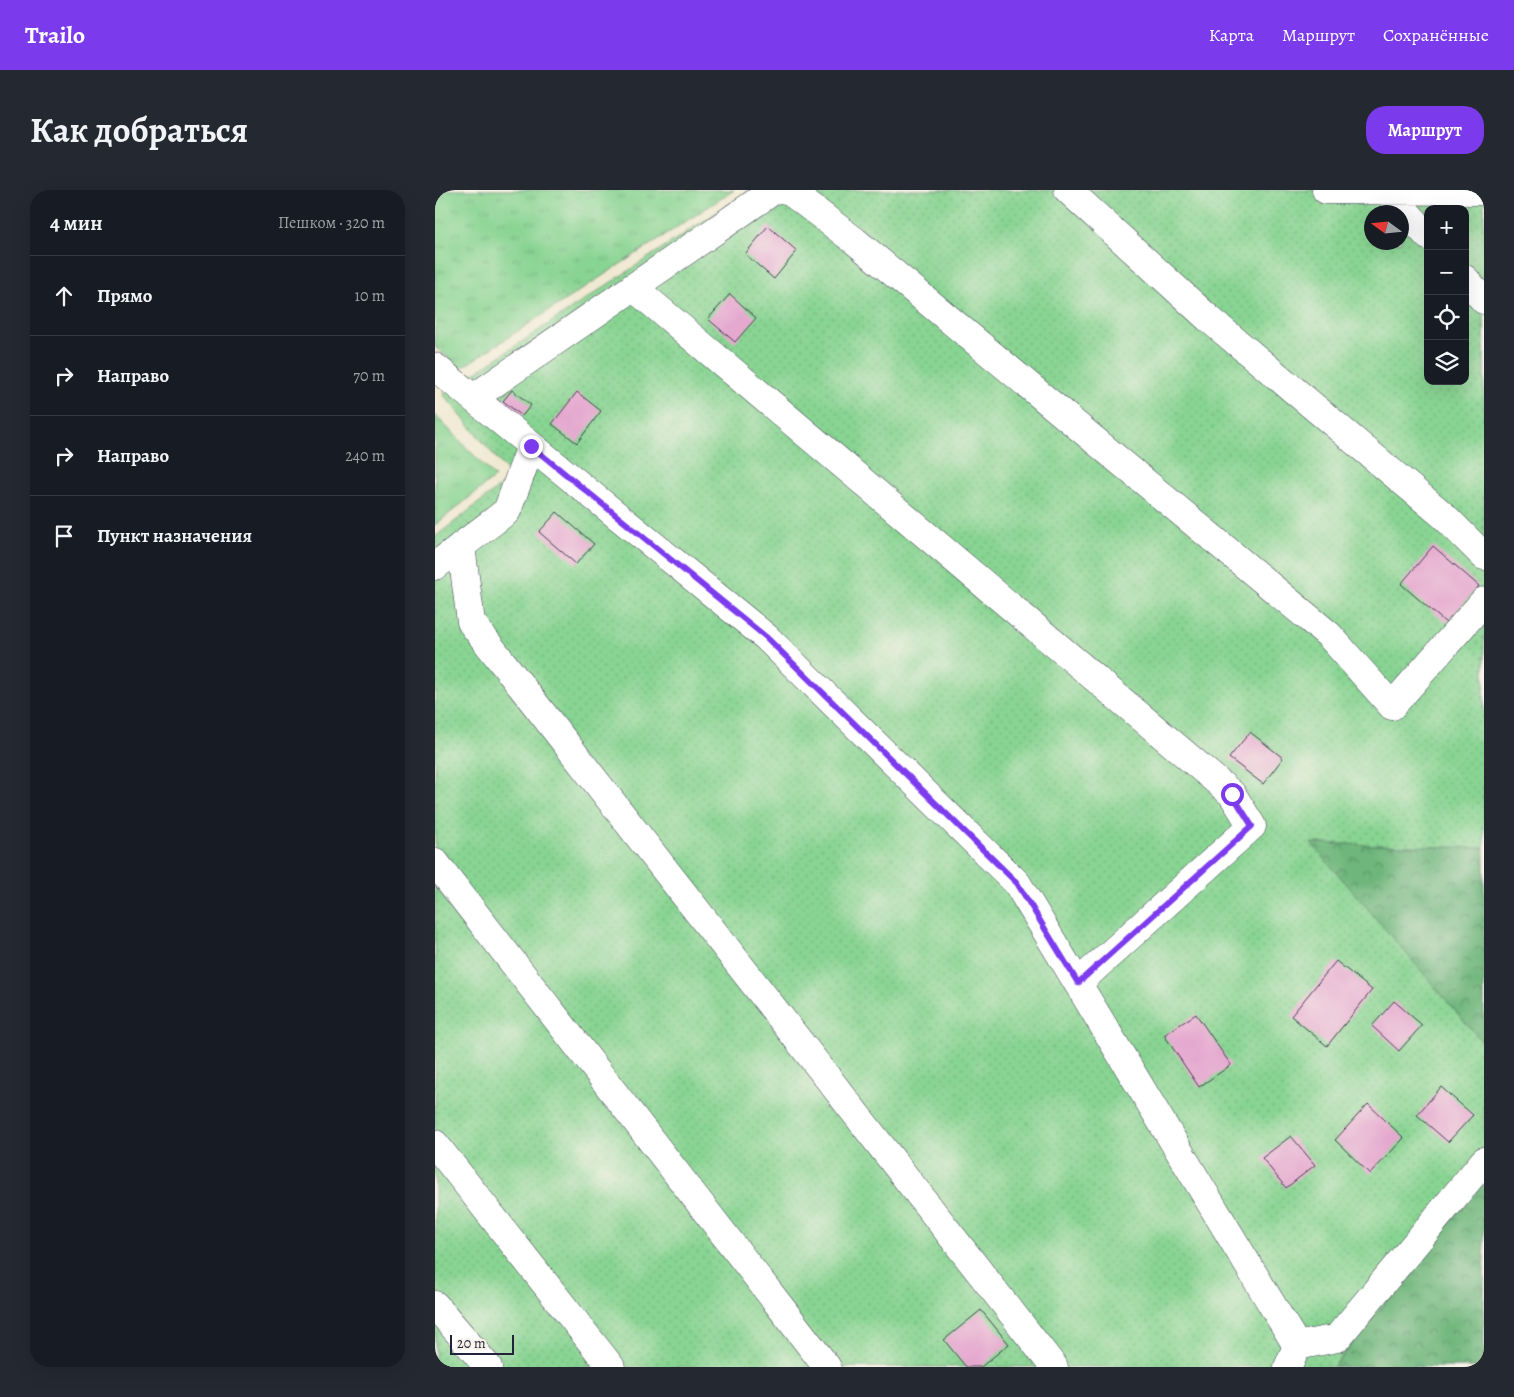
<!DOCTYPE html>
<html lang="ru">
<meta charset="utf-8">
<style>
:root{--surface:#171b24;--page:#242831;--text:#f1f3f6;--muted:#9ea1a6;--line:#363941;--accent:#7c3aed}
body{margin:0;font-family:Alegreya,serif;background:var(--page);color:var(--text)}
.controls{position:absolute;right:15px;top:15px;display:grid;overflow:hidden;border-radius:10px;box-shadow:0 5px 20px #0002}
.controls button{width:45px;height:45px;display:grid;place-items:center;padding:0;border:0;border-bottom:1px solid var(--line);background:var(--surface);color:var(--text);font:25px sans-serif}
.compass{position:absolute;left:929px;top:15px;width:45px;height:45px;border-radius:50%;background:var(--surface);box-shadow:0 5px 20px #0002;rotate:285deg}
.scale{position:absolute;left:15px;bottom:12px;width:64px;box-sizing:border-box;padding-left:5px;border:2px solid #22223b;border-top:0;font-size:14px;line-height:18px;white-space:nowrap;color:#22223b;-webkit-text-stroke:4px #f7f3e8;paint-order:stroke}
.stop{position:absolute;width:15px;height:15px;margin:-11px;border:4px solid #7c3aed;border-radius:50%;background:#fff}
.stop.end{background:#7c3aed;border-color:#fff;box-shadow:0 1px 5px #0008}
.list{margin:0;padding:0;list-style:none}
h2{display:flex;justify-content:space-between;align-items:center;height:65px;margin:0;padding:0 20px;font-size:21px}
h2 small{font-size:16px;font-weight:400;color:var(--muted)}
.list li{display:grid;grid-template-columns:32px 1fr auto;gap:15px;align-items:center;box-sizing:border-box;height:80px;padding:0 20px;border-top:1px solid var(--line)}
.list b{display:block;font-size:19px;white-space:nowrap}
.list em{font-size:16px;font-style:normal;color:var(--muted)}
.icon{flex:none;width:28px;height:28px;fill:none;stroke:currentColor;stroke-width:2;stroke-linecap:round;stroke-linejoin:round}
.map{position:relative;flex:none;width:1049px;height:1177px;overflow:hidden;border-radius:20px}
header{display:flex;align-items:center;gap:30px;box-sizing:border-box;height:70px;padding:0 25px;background:var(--accent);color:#fff}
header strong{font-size:24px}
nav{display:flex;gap:28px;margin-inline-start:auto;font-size:18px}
.intro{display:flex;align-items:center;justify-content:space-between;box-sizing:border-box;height:120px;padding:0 30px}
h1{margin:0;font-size:35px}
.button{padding:12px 22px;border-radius:20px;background:var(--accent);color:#fff;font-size:18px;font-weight:700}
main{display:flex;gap:30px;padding:0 30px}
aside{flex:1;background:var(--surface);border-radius:20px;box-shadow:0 5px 20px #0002}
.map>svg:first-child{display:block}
.grass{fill:url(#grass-tufts);stroke:#557b66}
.forest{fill:url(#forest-crowns);stroke:#486c5c}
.garden{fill:url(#garden-dots);stroke:#557b66;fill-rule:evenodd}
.building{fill:#e5a8cf}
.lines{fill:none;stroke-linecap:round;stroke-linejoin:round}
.minor-casing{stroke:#414052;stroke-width:29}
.minor{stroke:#fff;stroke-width:28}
.route{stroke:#7c3aed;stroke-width:6}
</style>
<header>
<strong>Trailo</strong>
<nav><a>Карта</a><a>Маршрут</a><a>Сохранённые</a></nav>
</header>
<div class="intro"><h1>Как добраться</h1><a class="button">Маршрут</a></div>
<main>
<aside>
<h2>4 мин<small>Пешком · 320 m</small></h2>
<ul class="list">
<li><svg class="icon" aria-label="ahead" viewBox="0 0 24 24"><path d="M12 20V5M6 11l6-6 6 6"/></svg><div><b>Прямо</b></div><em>10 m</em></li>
<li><svg class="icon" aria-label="right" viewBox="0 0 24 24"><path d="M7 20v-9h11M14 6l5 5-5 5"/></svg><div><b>Направо</b></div><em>70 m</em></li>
<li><svg class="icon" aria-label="right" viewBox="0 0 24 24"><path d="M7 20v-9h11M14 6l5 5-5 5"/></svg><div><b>Направо</b></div><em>240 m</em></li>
<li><svg class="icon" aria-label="arrive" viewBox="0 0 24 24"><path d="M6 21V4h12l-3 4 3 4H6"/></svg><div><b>Пункт назначения</b></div></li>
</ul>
</aside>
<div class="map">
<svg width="1049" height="1177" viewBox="0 0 1049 1177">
<defs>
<pattern id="grass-tufts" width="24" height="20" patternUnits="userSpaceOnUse" patternTransform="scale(1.25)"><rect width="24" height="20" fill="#88d492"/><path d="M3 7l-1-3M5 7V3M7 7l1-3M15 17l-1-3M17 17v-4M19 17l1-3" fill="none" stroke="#75b67f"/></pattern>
<pattern id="forest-crowns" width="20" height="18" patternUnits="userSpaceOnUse" patternTransform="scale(1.25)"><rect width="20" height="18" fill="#6eb67c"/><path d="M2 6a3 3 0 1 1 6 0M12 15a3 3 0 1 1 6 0" fill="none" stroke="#5a9467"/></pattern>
<pattern id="garden-dots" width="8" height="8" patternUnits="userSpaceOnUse" patternTransform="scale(1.25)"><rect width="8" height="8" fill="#88d492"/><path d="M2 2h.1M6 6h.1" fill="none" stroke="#75b67f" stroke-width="1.8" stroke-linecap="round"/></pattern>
</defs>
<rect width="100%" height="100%" fill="#f7f3e8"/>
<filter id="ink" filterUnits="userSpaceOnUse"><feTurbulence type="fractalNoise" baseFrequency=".02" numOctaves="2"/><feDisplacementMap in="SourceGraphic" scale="10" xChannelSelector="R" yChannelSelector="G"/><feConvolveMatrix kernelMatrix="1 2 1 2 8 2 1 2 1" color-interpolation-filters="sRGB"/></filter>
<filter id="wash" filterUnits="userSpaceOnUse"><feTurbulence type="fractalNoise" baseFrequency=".0096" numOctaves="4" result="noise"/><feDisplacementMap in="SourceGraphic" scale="20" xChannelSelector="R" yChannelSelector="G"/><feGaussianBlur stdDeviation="1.12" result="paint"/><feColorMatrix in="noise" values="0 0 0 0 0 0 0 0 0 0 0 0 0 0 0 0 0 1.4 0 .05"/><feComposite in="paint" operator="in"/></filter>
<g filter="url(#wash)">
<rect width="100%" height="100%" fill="#f0e9d1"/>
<path class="grass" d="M0,0H299L26,178L0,157Z
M0,225L60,287L0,335Z"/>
<path class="forest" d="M875,653L1049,658V854Z
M1049,990V1177H898L904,1171Z"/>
<path class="garden" d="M315,0H1049V658L876,653L1049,854V990L898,1177H0V347L77,287L8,204ZM993,19H1030V191H993ZM936,22H966V52H936Z"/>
<g id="blocks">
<path class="building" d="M333,36L362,61L339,89L310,64Z
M295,104L321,128L300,152L273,129Z
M77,200L96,215L87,226L68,211Z
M142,202L166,221L142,253L117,234Z
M122,322L159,354L141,374L104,342Z
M998,356L1044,396L1011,433L966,394Z
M815,542L848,568L828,594L794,568Z
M901,771L937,800L892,856L856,826Z
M959,811L987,835L964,861L937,836Z
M761,824L796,875L764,897L729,845Z
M1006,897L1038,925L1013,952L982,925Z
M933,914L969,948L935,984L900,950Z
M856,946L880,975L851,998L827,968Z
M546,1120L574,1154L546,1177H531L509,1150Z"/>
</g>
</g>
<g filter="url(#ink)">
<use href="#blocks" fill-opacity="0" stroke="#414052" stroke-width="1"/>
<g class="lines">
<defs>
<path id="minor" d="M353,0L420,51L894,445L957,516L1049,411
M633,0L773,128L1009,326L1049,366
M891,0L1049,1
M952,1L993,46
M1030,89L1049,110
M198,97L797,604L817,636L643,793
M0,177L331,447L582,693L862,1156
M38,208L339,0
M26,356L36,432L619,1177
M0,376L72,321L96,256
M0,672L392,1177
M0,954L176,1177
M0,1115L53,1177
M862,1156L902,1148L1049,971
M853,1177L862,1156"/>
</defs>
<use href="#minor" class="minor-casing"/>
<use href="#minor" class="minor"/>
</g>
</g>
<g class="lines" filter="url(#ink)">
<path class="route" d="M96,256L331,447L582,693L643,793L817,636L797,604"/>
</g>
</svg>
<div class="controls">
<button>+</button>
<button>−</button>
<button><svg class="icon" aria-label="locate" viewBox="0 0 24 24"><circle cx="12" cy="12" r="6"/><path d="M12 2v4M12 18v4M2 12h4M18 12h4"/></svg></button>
<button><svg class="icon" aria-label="layers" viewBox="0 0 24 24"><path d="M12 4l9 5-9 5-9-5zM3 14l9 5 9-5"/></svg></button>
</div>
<svg class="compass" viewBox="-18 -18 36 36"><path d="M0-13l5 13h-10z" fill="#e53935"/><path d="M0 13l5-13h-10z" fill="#9ea1a6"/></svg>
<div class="scale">20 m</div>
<div class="stop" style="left:797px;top:604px"></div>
<div class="stop end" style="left:96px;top:256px"></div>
</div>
</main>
